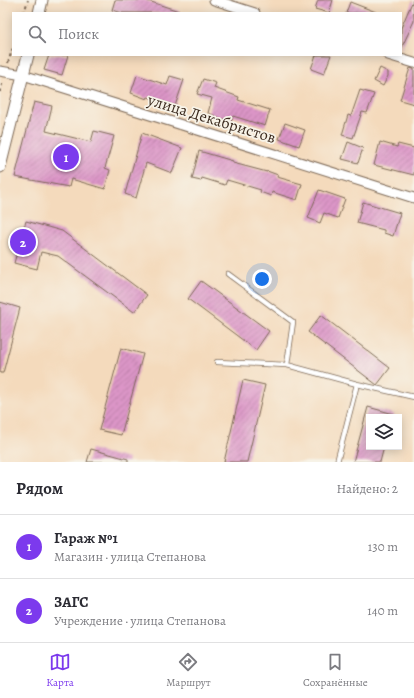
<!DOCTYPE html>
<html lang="ru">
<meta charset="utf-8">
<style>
:root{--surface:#fff;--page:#f2f2f3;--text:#2b2b33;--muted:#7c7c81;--line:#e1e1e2;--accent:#7c3aed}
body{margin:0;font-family:Alegreya,serif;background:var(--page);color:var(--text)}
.controls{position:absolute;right:12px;bottom:12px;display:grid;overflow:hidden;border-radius:0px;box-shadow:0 2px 10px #0003}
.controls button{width:36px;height:36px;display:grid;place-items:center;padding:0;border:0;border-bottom:1px solid var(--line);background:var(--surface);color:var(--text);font:20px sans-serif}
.you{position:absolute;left:262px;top:279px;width:14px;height:14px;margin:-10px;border:3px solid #fff;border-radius:50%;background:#1a73e8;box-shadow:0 0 0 6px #1a73e833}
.badge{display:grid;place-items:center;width:26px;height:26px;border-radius:50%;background:var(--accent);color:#fff;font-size:13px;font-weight:700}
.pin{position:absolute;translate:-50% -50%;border:2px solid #fff;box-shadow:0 1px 4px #0006}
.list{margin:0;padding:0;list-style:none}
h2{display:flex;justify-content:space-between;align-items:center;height:52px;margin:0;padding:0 16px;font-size:17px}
h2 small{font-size:13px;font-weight:400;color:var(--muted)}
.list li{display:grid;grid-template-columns:26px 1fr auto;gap:12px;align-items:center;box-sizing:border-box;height:64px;padding:0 16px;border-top:1px solid var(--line)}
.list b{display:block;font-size:15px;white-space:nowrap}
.list p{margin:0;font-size:13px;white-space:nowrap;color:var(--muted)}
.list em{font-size:13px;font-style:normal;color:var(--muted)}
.icon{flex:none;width:22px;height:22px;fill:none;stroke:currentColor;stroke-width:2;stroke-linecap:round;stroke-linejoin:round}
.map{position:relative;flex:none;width:414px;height:462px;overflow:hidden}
.search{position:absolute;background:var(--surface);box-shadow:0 2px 10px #0003;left:12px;right:12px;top:12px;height:44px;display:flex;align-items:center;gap:10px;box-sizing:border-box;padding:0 14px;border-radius:0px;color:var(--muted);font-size:15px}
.sheet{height:180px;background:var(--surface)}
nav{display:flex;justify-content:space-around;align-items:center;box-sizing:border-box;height:56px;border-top:1px solid var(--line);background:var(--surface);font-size:11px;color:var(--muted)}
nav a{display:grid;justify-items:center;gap:2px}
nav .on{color:var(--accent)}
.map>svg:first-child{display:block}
.building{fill:url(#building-hatch)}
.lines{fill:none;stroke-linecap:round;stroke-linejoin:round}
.service-casing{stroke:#7c6855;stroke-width:6}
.minor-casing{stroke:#7c6855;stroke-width:11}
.tertiary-casing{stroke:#7c6855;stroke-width:13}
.path{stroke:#7c6855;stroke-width:2;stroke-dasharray:3 3;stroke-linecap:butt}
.service{stroke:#fff;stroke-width:4.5}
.minor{stroke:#fff;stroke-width:9}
.tertiary{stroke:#fff;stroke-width:11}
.labels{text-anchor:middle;stroke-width:3.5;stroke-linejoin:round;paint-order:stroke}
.street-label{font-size:16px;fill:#3b2a1e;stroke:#f7f3e8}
</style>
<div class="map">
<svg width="414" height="462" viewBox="0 0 414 462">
<defs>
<pattern id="building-hatch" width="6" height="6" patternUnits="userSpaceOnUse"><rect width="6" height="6" fill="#dc95c7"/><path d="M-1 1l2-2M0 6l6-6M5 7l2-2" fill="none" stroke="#b47aa1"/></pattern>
</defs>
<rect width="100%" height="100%" fill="#f7f3e8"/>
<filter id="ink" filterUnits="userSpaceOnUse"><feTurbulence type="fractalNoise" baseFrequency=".025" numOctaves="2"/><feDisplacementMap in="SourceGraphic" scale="8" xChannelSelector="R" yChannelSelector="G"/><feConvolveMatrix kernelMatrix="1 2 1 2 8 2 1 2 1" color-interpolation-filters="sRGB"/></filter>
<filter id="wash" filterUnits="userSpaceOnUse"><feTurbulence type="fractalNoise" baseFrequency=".012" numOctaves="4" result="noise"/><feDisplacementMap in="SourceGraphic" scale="16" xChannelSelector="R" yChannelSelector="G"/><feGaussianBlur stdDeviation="0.9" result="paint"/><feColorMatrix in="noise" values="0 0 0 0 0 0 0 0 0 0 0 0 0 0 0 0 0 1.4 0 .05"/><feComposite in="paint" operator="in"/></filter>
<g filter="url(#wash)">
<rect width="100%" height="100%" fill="#f4dabc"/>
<g id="blocks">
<path class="building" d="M115,0H145L179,11V13H122L112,10Z
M318,0H333L329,13L315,9Z
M413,0L414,21L401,49V28Z
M350,2L376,12V13H346Z
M49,55H68L62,75L44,70Z
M316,55H331L324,74L311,69Z
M380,68L388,72V76L383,86L374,81Z
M410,68L414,69V104L400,100Z
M137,75L167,85L170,76L184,80L175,106L148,97L147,99L131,93Z
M203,79L216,83L214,88L239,97L238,100L270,110L265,126L233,116L231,122L208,113L212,98L197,94Z
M360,90L374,94L367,113L362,112L353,138L342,135L348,115L351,116Z
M34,102L52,106L46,131L91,142L94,131L114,136L105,168L110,170L105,189L71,179L69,187L15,177Z
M285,123L305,130L299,146L279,139Z
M142,133L182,148L172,173L146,163L136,198L125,194Z
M348,142L363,148L358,163L342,159Z
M380,142L397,147L398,144L414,148V175L374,165Z
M199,151L233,161V163L267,172V171L278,175L277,177L302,184L297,200L272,192L271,196L260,192L261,190L227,180L225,185L202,178L201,181L192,179Z
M319,190L345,199L338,218L324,213L320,223L308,218Z
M363,202L400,213L393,236L384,233V230L357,223Z
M26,221L62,231L147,295L134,312L58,256L41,252L37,269L14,263Z
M201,281L269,331L256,350L188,299Z
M0,302L20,308L3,373H0Z
M321,315L390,368L377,385L308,332Z
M121,348L143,354L121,435L99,430Z
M243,380L265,385L247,462H224Z
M368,407L394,414V417H369V447H384L380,462H353Z
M91,449L128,459V462H87Z"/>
</g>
</g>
<g filter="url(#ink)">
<use href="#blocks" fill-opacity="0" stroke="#7c6855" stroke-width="1"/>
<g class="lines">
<defs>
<path id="service" d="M228,274L293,322L287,365
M217,362L287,365L357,384L414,397
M337,462L357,384"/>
<path id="minor" d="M214,0L255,13
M388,55L414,63
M0,71L23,75L414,198"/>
<path id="tertiary" d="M39,13L42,0
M0,167L28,55"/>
</defs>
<use href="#service" class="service-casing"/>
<use href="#minor" class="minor-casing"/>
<use href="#tertiary" class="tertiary-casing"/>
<path class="path" d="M24,13L28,0
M8,63L13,47
M0,92L3,81"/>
<use href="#service" class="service"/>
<use href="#minor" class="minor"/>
<use href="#tertiary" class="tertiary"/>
</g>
</g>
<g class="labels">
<g class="street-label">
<text transform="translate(212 118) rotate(17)" y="6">улица Декабристов</text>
</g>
</g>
</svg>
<div class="controls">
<button><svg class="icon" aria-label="layers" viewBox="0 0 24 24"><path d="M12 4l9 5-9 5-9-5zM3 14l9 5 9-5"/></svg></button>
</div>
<div class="you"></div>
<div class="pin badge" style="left:66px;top:157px">1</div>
<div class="pin badge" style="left:23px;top:242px">2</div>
<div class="search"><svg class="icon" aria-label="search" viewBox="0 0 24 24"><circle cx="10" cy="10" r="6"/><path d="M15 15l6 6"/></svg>Поиск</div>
</div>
<section class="sheet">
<h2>Рядом<small>Найдено: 2</small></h2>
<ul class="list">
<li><span class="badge">1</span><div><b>Гараж №1</b><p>Магазин · улица Степанова</p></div><em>130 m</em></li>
<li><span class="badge">2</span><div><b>ЗАГС</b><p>Учреждение · улица Степанова</p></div><em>140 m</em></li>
</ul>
</section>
<nav>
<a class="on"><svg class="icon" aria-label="map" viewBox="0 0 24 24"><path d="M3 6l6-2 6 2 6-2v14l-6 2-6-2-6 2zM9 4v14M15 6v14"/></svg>Карта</a>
<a><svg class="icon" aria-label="directions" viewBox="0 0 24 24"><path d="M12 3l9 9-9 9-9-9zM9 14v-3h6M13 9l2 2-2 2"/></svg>Маршрут</a>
<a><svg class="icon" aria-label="saved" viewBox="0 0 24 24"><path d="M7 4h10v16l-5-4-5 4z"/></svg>Сохранённые</a>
</nav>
